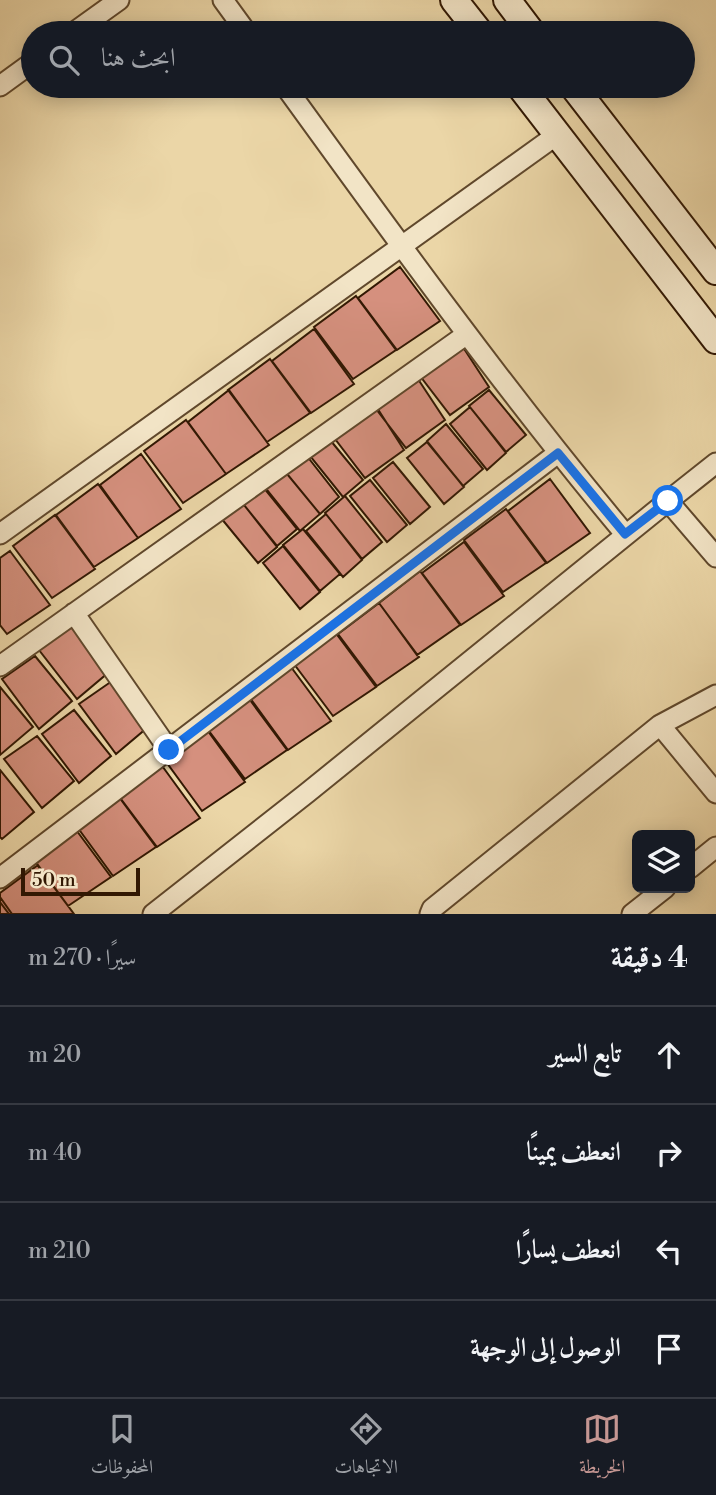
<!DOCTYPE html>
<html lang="ar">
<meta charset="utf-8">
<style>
:root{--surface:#171b24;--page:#242831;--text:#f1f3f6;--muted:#9ea1a6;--line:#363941;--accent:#c59692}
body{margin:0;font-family:"Libre Bodoni",Amiri,serif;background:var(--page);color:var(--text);direction:rtl}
.controls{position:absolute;right:21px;bottom:21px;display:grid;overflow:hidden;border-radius:10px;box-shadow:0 4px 18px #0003}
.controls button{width:63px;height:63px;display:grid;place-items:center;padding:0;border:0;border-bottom:2px solid var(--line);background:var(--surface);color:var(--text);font:35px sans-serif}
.scale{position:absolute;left:21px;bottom:18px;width:119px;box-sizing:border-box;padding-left:7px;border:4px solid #321803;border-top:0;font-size:19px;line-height:24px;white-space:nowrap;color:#321803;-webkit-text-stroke:5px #f2e4c6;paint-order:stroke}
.stop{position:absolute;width:21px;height:21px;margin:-16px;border:5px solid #1a73e8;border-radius:50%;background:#fff}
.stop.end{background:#1a73e8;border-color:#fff;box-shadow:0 2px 7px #0008}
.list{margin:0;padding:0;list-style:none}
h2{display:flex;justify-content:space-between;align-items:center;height:91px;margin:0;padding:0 28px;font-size:30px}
h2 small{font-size:23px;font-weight:400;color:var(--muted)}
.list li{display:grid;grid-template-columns:46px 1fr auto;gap:21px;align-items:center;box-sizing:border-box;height:98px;padding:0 28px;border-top:2px solid var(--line)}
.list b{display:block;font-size:26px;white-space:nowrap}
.list em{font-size:23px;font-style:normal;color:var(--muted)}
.icon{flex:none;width:38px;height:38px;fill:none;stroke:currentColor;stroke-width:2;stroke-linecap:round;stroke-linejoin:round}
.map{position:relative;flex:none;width:716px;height:914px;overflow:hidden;direction:ltr}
.search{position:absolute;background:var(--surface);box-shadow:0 4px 18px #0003;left:21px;right:21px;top:21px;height:77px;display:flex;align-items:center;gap:18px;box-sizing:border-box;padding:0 24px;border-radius:38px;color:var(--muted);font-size:26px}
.sheet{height:483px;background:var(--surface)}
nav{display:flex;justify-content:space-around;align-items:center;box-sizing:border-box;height:98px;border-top:2px solid var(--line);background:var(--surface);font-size:19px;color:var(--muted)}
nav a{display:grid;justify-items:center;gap:4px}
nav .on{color:var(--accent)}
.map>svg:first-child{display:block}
.building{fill:#d5907e;stroke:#321803;stroke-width:2}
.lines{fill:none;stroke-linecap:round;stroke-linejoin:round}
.street-casing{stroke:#60482c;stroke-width:23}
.secondary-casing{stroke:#321803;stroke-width:30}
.street{stroke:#f2e4c6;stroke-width:19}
.secondary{stroke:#f2e4c6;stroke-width:26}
.route{stroke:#1a73e8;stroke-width:9}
</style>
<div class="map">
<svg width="716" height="914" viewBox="0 0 716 914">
<rect width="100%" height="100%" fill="#ebd6a7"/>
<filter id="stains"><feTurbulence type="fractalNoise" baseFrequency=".00286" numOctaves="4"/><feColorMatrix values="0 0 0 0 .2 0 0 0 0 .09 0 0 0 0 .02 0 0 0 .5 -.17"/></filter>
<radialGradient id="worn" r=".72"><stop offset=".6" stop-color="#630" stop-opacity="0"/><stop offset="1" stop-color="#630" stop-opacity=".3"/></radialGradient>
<path class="building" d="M400,267L440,321L397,350L358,298Z
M356,296L396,350L353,379L314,327Z
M314,329L354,384L311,413L272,361Z
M459,341L489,387L450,415L417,372Z
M270,359L310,413L267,442L228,390Z
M414,373L445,420L406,448L373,405Z
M229,390L269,445L226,474L188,422Z
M489,390L526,435L506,452L469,406Z
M374,403L404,450L365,478L332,435Z
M470,407L506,453L487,470L450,424Z
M186,420L226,474L183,503L144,451Z
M446,424L483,469L463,486L427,441Z
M326,435L363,480L343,497L306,451Z
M427,442L464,487L444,504L407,458Z
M303,451L339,497L320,514L282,468Z
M141,454L181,509L138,538L100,485Z
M393,462L430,507L410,524L373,478Z
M283,469L320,514L300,531L263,485Z
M550,479L590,533L547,563L508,511Z
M370,480L407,525L387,542L350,496Z
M260,483L297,529L277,546L240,500Z
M98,484L138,538L94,567L56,515Z
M345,496L382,542L362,559L325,513Z
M241,501L277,547L258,563L221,518Z
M506,509L546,563L503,592L464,540Z
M326,514L362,560L343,577L306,531Z
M55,515L95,569L52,598L13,546Z
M303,529L340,574L320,591L283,545Z
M464,542L504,596L461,625L422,573Z
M283,546L320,592L300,609L263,563Z
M10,551L50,605L7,634L0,625V558Z
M420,571L460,625L417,655L379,603Z
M379,603L419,657L377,686L338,634Z
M72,626L109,672L77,699L39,650Z
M335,632L376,687L333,716L294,664Z
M35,656L72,701L39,729L2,679Z
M291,667L331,721L288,750L250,698Z
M112,681L148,727L116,754L79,704Z
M0,687L33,727L0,755Z
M247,696L287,750L245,779L206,727Z
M74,710L111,756L79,783L42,734Z
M205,727L245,782L202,811L164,759Z
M37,736L74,781L42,808L4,759Z
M160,763L200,818L157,847L118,795Z
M0,770L34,812L2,839L0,837Z
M116,793L156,847L113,876L75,824Z
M71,823L111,877L68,906L29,854Z
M38,865L74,914H9L0,902V893Z
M0,897L12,914H0Z"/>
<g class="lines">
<defs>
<path id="street" d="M223,0L247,33
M73,33L119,0
M0,86L33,62
M285,86C395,238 505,390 625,534
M668,501L716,463
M0,534L558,134
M74,613L169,750
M0,666L467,334
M660,725L716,793
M690,868L716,847
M0,878L558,453
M153,914L307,793L668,501L716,557
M430,914L432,909L660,725L716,695
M632,914L665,888"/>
<path id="secondary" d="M454,0L480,33
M507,0L532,33
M520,86L716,340
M573,86L716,271"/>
</defs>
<use href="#street" class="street-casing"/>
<use href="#secondary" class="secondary-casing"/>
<use href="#street" class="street"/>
<use href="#secondary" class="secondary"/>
</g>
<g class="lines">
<path class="route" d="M169,750L558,453L625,534L668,501"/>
</g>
<rect width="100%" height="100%" filter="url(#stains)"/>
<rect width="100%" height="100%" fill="url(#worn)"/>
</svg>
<div class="controls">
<button><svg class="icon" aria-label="layers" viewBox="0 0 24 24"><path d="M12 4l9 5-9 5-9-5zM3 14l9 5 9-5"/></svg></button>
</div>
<div class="scale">50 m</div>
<div class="stop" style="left:668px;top:501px"></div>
<div class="stop end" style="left:169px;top:750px"></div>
<div class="search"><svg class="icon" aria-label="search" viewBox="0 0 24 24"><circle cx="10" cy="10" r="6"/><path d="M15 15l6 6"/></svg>ابحث هنا</div>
</div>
<section class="sheet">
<h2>4 دقيقة<small>سيرًا · 270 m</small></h2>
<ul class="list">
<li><svg class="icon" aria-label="ahead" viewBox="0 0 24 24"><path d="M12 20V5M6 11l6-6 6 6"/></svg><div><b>تابع السير</b></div><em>20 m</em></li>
<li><svg class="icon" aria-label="right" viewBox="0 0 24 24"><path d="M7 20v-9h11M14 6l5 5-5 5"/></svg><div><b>انعطف يمينًا</b></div><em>40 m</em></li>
<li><svg class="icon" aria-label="left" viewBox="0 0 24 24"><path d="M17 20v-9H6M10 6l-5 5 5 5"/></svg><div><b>انعطف يسارًا</b></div><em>210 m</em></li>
<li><svg class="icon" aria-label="arrive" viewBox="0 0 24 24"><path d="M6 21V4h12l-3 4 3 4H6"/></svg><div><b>الوصول إلى الوجهة</b></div></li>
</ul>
</section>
<nav>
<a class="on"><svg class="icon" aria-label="map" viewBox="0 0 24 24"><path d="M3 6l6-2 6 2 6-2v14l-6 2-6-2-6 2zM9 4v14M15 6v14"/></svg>الخريطة</a>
<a><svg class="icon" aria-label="directions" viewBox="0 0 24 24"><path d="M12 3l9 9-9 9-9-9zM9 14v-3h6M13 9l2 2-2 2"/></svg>الاتجاهات</a>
<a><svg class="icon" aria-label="saved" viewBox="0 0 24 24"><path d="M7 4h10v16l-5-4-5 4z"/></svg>المحفوظات</a>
</nav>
